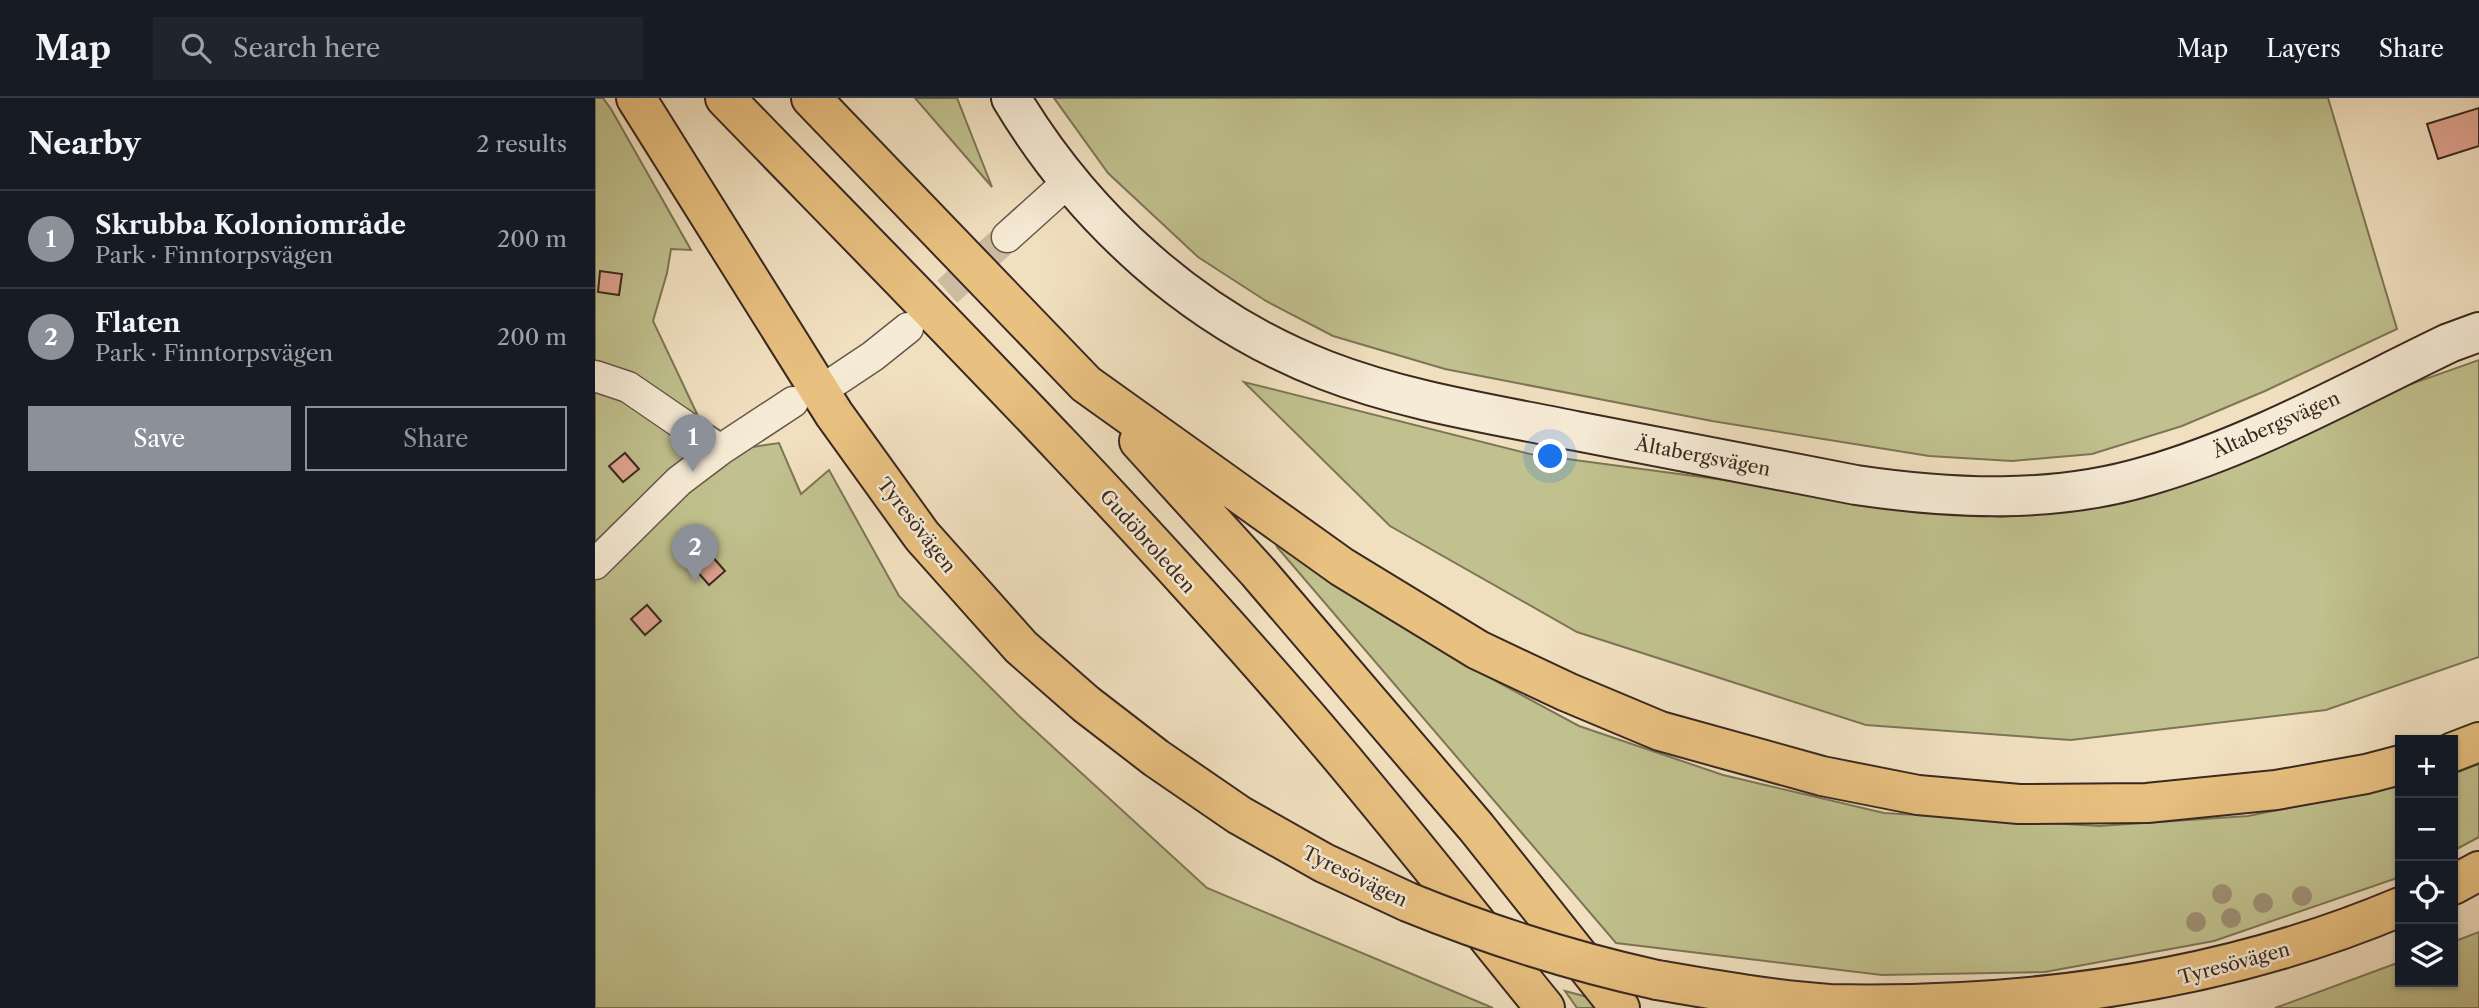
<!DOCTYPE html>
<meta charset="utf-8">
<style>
:root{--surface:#171b24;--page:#20242c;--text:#f1f3f6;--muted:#9ea1a6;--line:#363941;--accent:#8c9099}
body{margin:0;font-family:"Libre Caslon Text",serif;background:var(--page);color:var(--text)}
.controls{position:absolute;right:21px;bottom:21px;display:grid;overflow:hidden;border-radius:0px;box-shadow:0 2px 5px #0004}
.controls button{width:63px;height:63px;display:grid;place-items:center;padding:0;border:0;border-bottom:2px solid var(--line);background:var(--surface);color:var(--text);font:35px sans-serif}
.you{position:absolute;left:956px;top:359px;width:24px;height:24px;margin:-18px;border:5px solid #fff;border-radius:50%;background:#1a73e8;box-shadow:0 0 0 10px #1a73e833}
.badge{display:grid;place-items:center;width:46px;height:46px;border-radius:50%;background:var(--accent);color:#fff;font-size:23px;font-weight:700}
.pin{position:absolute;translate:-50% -58px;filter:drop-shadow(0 2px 4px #0008)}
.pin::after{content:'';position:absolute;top:37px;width:24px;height:21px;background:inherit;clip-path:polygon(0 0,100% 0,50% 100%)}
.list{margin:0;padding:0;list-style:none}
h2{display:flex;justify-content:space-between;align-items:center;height:91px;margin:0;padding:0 28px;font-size:30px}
h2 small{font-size:23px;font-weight:400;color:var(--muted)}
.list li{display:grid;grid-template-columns:46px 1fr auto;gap:21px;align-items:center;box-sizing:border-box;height:98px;padding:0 28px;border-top:2px solid var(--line)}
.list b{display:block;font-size:26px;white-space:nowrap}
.list p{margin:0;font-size:23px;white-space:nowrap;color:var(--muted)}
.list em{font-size:23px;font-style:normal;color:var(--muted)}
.actions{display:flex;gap:14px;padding:21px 28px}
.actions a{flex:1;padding:16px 0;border:2px solid var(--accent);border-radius:0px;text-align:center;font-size:24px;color:var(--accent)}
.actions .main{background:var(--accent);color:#fff}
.icon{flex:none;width:38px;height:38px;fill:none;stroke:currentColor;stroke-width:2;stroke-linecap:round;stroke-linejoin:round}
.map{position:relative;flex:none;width:1884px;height:910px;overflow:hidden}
header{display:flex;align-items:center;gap:42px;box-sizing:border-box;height:98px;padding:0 35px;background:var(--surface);border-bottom:2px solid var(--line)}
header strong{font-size:33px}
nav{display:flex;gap:38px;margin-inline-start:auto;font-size:24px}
.search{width:490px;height:63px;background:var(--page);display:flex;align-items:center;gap:18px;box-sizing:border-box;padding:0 24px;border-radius:0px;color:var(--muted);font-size:26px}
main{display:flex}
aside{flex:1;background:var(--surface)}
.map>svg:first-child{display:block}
.green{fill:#c0c18e;stroke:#7d7557;stroke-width:2}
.building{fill:#e0a491;stroke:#3a2920;stroke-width:2}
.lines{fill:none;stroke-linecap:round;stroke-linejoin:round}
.street-tunnel{stroke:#ccbba0;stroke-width:30;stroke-dasharray:30 15;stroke-linecap:butt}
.street-casing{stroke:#685748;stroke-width:33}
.secondary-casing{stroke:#3a2920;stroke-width:42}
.highway-casing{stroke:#3a2920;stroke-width:42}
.street{stroke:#f6ebd6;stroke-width:30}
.secondary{stroke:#f6ebd6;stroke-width:38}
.highway{stroke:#e8c080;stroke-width:38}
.highway-bridge-casing{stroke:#3a2920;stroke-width:42;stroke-linecap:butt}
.highway-bridge{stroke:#e8c080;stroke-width:38}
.tree{fill:#9f9077}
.labels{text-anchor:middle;stroke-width:5;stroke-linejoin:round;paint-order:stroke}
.street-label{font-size:19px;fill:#3a2920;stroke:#f6ebd6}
</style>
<header>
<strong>Map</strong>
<div class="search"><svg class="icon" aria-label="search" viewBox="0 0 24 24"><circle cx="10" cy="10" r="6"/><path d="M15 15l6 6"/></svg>Search here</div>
<nav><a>Map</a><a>Layers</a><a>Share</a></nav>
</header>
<main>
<aside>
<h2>Nearby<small>2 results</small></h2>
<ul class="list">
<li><span class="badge">1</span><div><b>Skrubba Koloniområde</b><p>Park · Finntorpsvägen</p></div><em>200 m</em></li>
<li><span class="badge">2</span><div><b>Flaten</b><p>Park · Finntorpsvägen</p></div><em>200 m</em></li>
</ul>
<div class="actions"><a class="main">Save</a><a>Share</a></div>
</aside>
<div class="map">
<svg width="1884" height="910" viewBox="0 0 1884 910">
<rect width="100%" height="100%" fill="#f1e0c0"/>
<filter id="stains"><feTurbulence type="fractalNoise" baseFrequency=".00286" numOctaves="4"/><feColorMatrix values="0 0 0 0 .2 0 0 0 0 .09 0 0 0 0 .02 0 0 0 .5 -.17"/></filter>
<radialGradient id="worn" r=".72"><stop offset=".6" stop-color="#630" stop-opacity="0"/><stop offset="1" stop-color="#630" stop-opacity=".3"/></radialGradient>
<path class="green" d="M0,0H8L16,11L96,152L76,151L72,175L58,223L103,318L151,350L184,345L206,396L234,372L304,498L423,617L612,790L898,910H0Z
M320,0H362L397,89Z
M459,0H1733L1802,231L1670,293L1587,328L1497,356L1417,363L1334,358L1117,323L850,271L738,238L671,203L603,159L513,75Z
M1884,262V559L1731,612L1476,642L1271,627L982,534L795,428L649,284L935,356L1405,419L1451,415Z
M677,434L756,494L884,574L984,628L1128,677L1289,715L1504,728L1653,718L1805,688V779L1619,843L1450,874L1287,877L1021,845L682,449Z
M1884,666V739L1858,753V676Z
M1884,834V910H1680L1805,864V884H1858V844Z
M970,893L996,900L1004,910H982Z"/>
<path class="building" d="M1884,10V48L1843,61L1832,26Z
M5,173L27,176L24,197L3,194Z
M30,355L44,371L28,384L14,368Z
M116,457L130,473L114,487L100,471Z
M52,507L66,523L50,537L36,521Z"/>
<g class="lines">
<path class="street-tunnel" d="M319,224L412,139"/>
<defs>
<path id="street" d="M412,139L473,84
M0,278L33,289L125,352
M242,282L278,258L313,230
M0,466L84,383L125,352L198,304"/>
<path id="secondary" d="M416,0C488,120 598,221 730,272C810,303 897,316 981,333C1074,351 1167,369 1261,387C1356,401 1458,406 1552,378C1657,348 1756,292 1854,245L1884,234"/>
<path id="highway" d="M41,0L239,316L327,438L426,549L491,606L561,660L644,717L729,765L813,804
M130,0C327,203 527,404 712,619C794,714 871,813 950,910
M216,0L491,286L747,469L883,552L972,594L1065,633L1227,678L1323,697L1424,706L1552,705L1681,692L1771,676L1805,667
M544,343L663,474L881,729L1025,910
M1858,654L1884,644
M1858,787L1884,773
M1062,882C1120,892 1177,902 1235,906C1429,910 1627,884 1805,809"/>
</defs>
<use href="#street" class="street-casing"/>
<use href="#secondary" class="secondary-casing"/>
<use href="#highway" class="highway-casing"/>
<use href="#street" class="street"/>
<use href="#secondary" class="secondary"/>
<use href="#highway" class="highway"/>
<defs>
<path id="highway-bridge" d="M813,804C894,837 976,863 1062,882"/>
</defs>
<use href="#highway-bridge" class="highway-bridge-casing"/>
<use href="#highway-bridge" class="highway-bridge"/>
</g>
<g class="tree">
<circle cx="1627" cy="796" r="10"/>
<circle cx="1707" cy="798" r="10"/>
<circle cx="1668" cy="805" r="10"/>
<circle cx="1636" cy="820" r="10"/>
<circle cx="1601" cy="824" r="10"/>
</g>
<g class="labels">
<g class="street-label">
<text transform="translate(1681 326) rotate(-24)" y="7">Ältabergsvägen</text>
<text transform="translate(1108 358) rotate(11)" y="7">Ältabergsvägen</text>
<text transform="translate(322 427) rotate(52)" y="7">Tyresövägen</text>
<text transform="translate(553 443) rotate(48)" y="7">Gudöbroleden</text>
<text transform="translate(760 778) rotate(26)" y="7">Tyresövägen</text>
<text transform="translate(1639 865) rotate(-15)" y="7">Tyresövägen</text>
</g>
</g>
<rect width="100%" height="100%" filter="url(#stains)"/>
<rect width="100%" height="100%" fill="url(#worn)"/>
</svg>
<div class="controls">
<button>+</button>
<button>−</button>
<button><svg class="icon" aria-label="locate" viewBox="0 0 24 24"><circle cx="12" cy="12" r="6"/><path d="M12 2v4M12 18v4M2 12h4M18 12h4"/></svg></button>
<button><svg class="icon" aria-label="layers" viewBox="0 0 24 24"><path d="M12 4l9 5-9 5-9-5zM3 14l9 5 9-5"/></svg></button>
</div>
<div class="you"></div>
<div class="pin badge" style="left:98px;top:374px">1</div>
<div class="pin badge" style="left:100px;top:484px">2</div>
</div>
</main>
